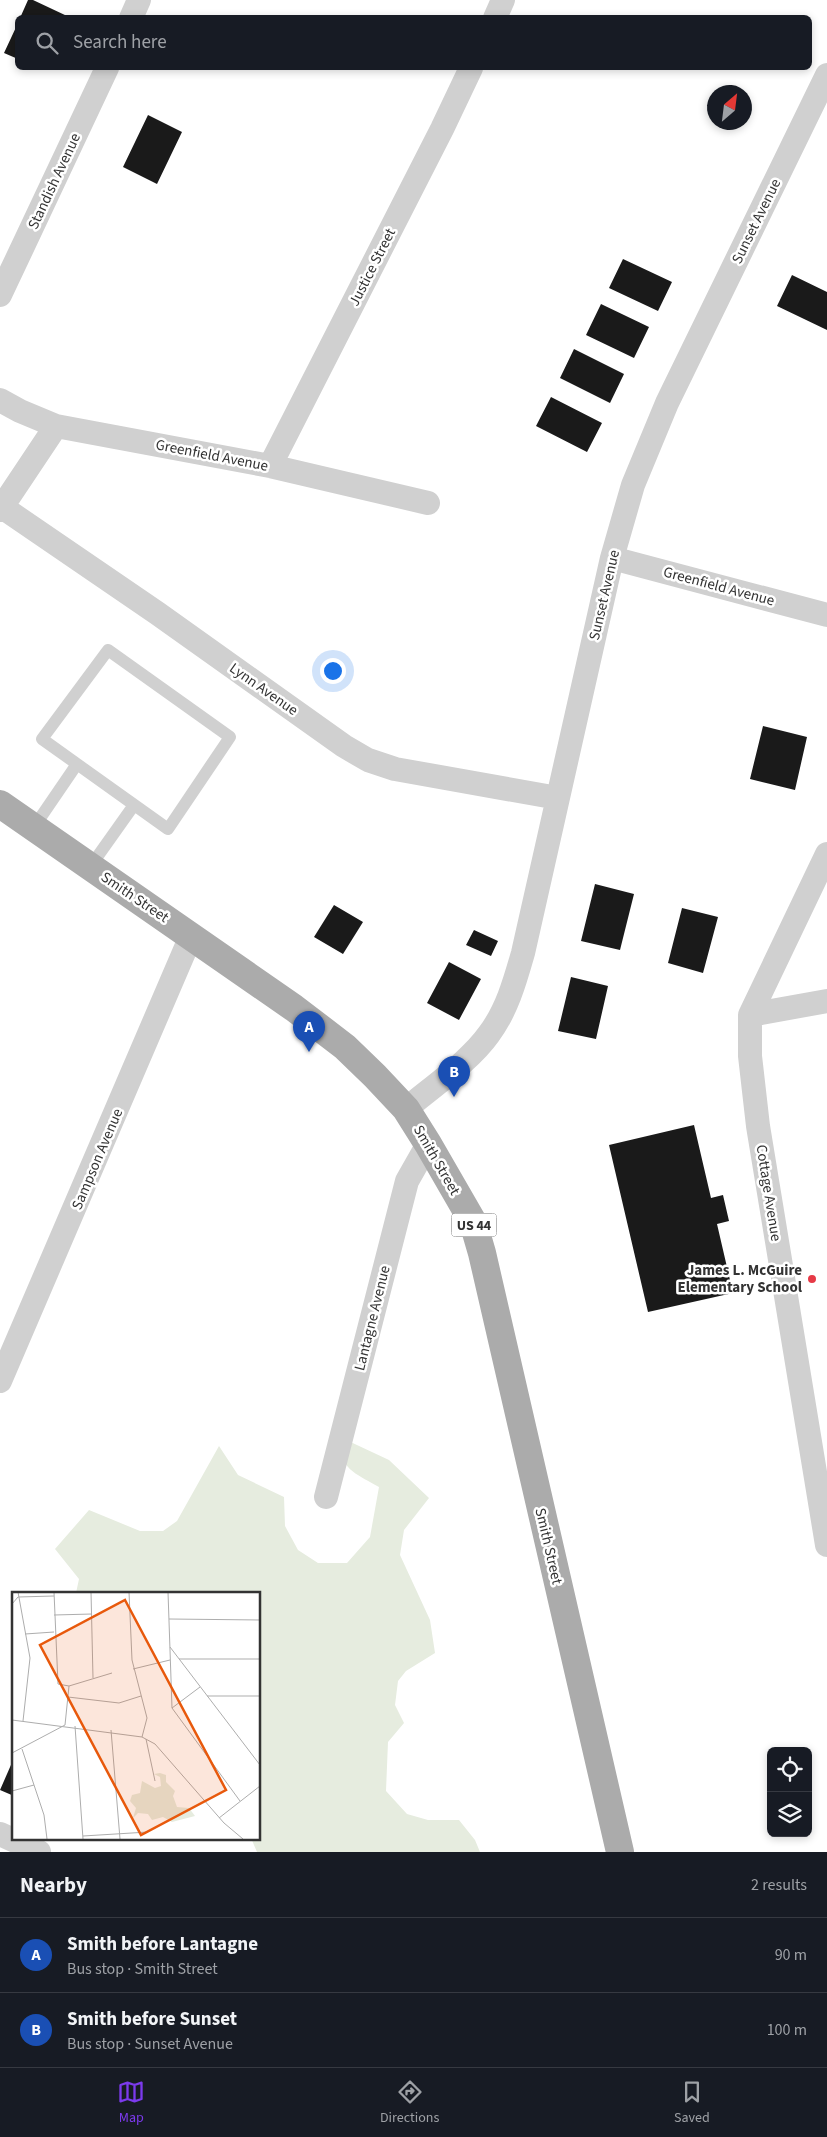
<!DOCTYPE html>
<meta charset="utf-8">
<style>
:root{--surface:#171b24;--page:#20242c;--text:#f1f3f6;--muted:#9ea1a6;--line:#363941;--accent:#7c3aed}
body{margin:0;font-family:"Source Sans 3",sans-serif;background:var(--page);color:var(--text)}
.controls{position:absolute;right:15px;bottom:15px;display:grid;overflow:hidden;border-radius:8px;box-shadow:0 2px 8px #0003}
.controls button{width:45px;height:45px;display:grid;place-items:center;padding:0;border:0;border-bottom:1px solid var(--line);background:var(--surface);color:var(--text);font:25px sans-serif}
.compass{position:absolute;left:707px;top:85px;width:45px;height:45px;border-radius:50%;background:var(--surface);box-shadow:0 2px 8px #0003;rotate:28deg}
.you{position:absolute;left:332px;top:670px;width:18px;height:18px;margin:-12px;border:4px solid #fff;border-radius:50%;background:#1a73e8;box-shadow:0 0 0 8px #1a73e833}
.badge{display:grid;place-items:center;width:32px;height:32px;border-radius:50%;background:var(--accent);color:#fff;font-size:16px;font-weight:700}
.pin{position:absolute;translate:-50% -41px;filter:drop-shadow(0 1px 2px #0008)}
.pin::after{content:'';position:absolute;top:26px;width:18px;height:15px;background:inherit;clip-path:polygon(0 0,100% 0,50% 100%)}
.list{margin:0;padding:0;list-style:none}
h2{display:flex;justify-content:space-between;align-items:center;height:65px;margin:0;padding:0 20px;font-size:21px}
h2 small{font-size:16px;font-weight:400;color:var(--muted)}
.list li{display:grid;grid-template-columns:32px 1fr auto;gap:15px;align-items:center;box-sizing:border-box;height:75px;padding:0 20px;border-top:1px solid var(--line)}
.list b{display:block;font-size:19px;white-space:nowrap}
.list p{margin:0;font-size:16px;white-space:nowrap;color:var(--muted)}
.list em{font-size:16px;font-style:normal;color:var(--muted)}
.icon{flex:none;width:28px;height:28px;fill:none;stroke:currentColor;stroke-width:2;stroke-linecap:round;stroke-linejoin:round}
.map{position:relative;flex:none;width:827px;height:1852px;overflow:hidden}
.search{position:absolute;background:var(--surface);box-shadow:0 2px 8px #0003;left:15px;right:15px;top:15px;height:55px;display:flex;align-items:center;gap:12px;box-sizing:border-box;padding:0 18px;border-radius:8px;color:var(--muted);font-size:19px}
.sheet{height:215px;background:var(--surface)}
nav{display:flex;justify-content:space-around;align-items:center;box-sizing:border-box;height:70px;border-top:1px solid var(--line);background:var(--surface);font-size:14px;color:var(--muted)}
nav a{display:grid;justify-items:center;gap:2px}
nav .on{color:var(--accent)}
.map>svg:first-child{display:block}
.green{fill:#e6ecdf}
.building{fill:#1a1a1a}
.lines{fill:none;stroke-linecap:round;stroke-linejoin:round}
.service{stroke:#d0d0d0;stroke-width:12}
.minor{stroke:#d0d0d0;stroke-width:24}
.primary{stroke:#ababab;stroke-width:28}
.poi-dot{fill:#e63946;stroke:#fff;stroke-width:2}
.labels{text-anchor:middle;stroke-width:5;stroke-linejoin:round;paint-order:stroke}
.shield{fill:#fff;stroke:#707070;stroke-width:1}
.shield-label{font-size:14px;font-weight:bold;fill:#333}
.street-label{font-size:15px;fill:#333;stroke:#fff}
.poi-label{font-size:15px;font-weight:bold;fill:#333;stroke:#fff;text-anchor:end}
.inset-road{fill:none;stroke:#adadad;stroke-width:1}
.view{fill:#e8590c;fill-opacity:0.15;stroke:#e8590c;stroke-width:2.5}
.inset-edge{fill:none;stroke:#333;stroke-width:2.5}
</style>
<div class="map">
<svg width="827" height="1852" viewBox="0 0 827 1852">
<rect width="100%" height="100%" fill="#fff"/>
<path class="green" d="M342,1438L389,1460L429,1498L404,1530L400,1555L430,1620L435,1653L406,1671L398,1681L395,1705L404,1723L388,1742L386,1791L407,1814L428,1820H459L475,1840L480,1852H257L251,1838H259V1593H76L79,1579L55,1549L89,1510L140,1531H163L177,1521L219,1446L238,1475L284,1497L285,1526L298,1550L318,1563H347L370,1537L379,1487C357,1474 336,1468 342,1438Z"/>
<path class="building" d="M28,0H33L67,16L20,18Z
M18,23V59L4,53Z
M148,115L182,132L157,184L123,167Z
M623,259L672,282L658,311L609,288Z
M792,275L827,292V330L777,306Z
M601,304L649,327L634,358L586,335Z
M574,349L624,374L610,403L560,378Z
M551,397L602,423L587,452L536,426Z
M763,726L807,737L795,790L750,779Z
M595,884L634,894L620,950L581,941Z
M334,905L363,922L343,954L314,937Z
M682,908L718,917L703,973L668,963Z
M474,930L498,941L491,956L466,945Z
M449,962L481,979L459,1020L427,1003Z
M571,977L608,986L596,1039L558,1031Z
M694,1125L711,1198L723,1195L729,1221L717,1224L733,1293L648,1312L609,1145Z
M14,1758V1796L0,1790Z"/>
<g class="lines">
<path class="service" d="M108,650L230,737L168,829L42,739Z
M34,827L77,764
M90,867L134,805"/>
<path class="minor" d="M131,18L139,0
M495,18L503,0
M0,295L107,68
M0,400L20,411L56,426L270,466L428,503
M270,466L442,129L471,68
M2,507L157,613L344,746L368,760L395,769L558,798
M0,510L56,426
M612,558L827,615
M827,854L750,1015V1056L758,1126L827,1545
M750,1015L827,1001
M406,1109C432,1087 470,1061 489,1034C507,1010 515,981 523,953L612,558L633,485L667,403L827,75
M0,1381L191,936
M326,1497L407,1181L428,1144
M0,1834L39,1852"/>
<path class="primary" d="M0,804L294,1008L345,1047L375,1076L406,1109L428,1144L473,1222L482,1253L620,1852"/>
</g>
<circle class="poi-dot" cx="812" cy="1279" r="5"/>
<g class="labels">
<rect class="shield" x="451.5" y="1213.5" width="45" height="23" rx="4"/>
<g class="shield-label">
<text x="474" y="1230">US 44</text>
</g>
<g class="street-label">
<text transform="translate(54 181) rotate(-65)" y="5">Standish Avenue</text>
<text transform="translate(756 221) rotate(-64)" y="5">Sunset Avenue</text>
<text transform="translate(372 267) rotate(-63)" y="5">Justice Street</text>
<text transform="translate(212 455) rotate(11)" y="5">Greenfield Avenue</text>
<text transform="translate(719 586) rotate(15)" y="5">Greenfield Avenue</text>
<text transform="translate(604 595) rotate(-77)" y="5">Sunset Avenue</text>
<text transform="translate(264 689) rotate(35)" y="5">Lynn Avenue</text>
<text transform="translate(135 897) rotate(34)" y="5">Smith Street</text>
<text transform="translate(97 1159) rotate(-67)" y="5">Sampson Avenue</text>
<text transform="translate(437 1160) rotate(60)" y="5">Smith Street</text>
<text transform="translate(769 1193) rotate(81)" y="5">Cottage Avenue</text>
<text transform="translate(372 1318) rotate(-76)" y="5">Lantagne Avenue</text>
<text transform="translate(549 1546) rotate(77)" y="5">Smith Street</text>
</g>
<g class="poi-label">
<text x="802" y="1275">James L. McGuire<tspan x="802" dy="17">Elementary School</tspan></text>
</g>
</g>
<g transform="translate(12 1592)">
<rect width="248" height="248" fill="#fff"/>
<path d="M148,181L154,183V190L163,199L161,204L165,215L177,216L183,224L160,230L151,225L140,228L136,222L126,221L121,226L124,216L118,209L120,203L128,201L130,189L143,196L149,194L148,185L142,182Z" fill="#e6ecdf"/>
<path class="inset-road" d="M6,0L18,66L11,129M42,0L46,92L57,94L100,81M79,0L81,86M117,0L120,68L135,126L130,145M156,0L160,116L228,209M0,12L6,5L42,4M42,23L80,22M157,27L248,28M13,42L42,40M158,55L248,173M167,67H248M121,77L158,68M195,104H248M56,105L107,111L129,104M160,116L188,95M0,128L130,145L143,152L212,231L231,247M63,134L71,247M99,138L108,247M134,147L143,189M10,157L32,223L35,247M0,161L53,133L57,94M0,199L22,193M207,226L248,194M71,244L136,240"/>
<path class="view" d="M113,8L214,198L129,243L28,53Z"/>
<rect width="248" height="248" class="inset-edge"/>
</g>
</svg>
<div class="controls">
<button><svg class="icon" aria-label="locate" viewBox="0 0 24 24"><circle cx="12" cy="12" r="6"/><path d="M12 2v4M12 18v4M2 12h4M18 12h4"/></svg></button>
<button><svg class="icon" aria-label="layers" viewBox="0 0 24 24"><path d="M12 4l9 5-9 5-9-5zM3 14l9 5 9-5"/></svg></button>
</div>
<svg class="compass" viewBox="-18 -18 36 36"><path d="M0-13l5 13h-10z" fill="#e53935"/><path d="M0 13l5-13h-10z" fill="#9ea1a6"/></svg>
<div class="you"></div>
<div class="pin badge" style="left:309px;top:1052px;background:#1a4fb4">A</div>
<div class="pin badge" style="left:454px;top:1097px;background:#1a4fb4">B</div>
<div class="search"><svg class="icon" aria-label="search" viewBox="0 0 24 24"><circle cx="10" cy="10" r="6"/><path d="M15 15l6 6"/></svg>Search here</div>
</div>
<section class="sheet">
<h2>Nearby<small>2 results</small></h2>
<ul class="list">
<li><span class="badge" style="background:#1a4fb4">A</span><div><b>Smith before Lantagne</b><p>Bus stop · Smith Street</p></div><em>90 m</em></li>
<li><span class="badge" style="background:#1a4fb4">B</span><div><b>Smith before Sunset</b><p>Bus stop · Sunset Avenue</p></div><em>100 m</em></li>
</ul>
</section>
<nav>
<a class="on"><svg class="icon" aria-label="map" viewBox="0 0 24 24"><path d="M3 6l6-2 6 2 6-2v14l-6 2-6-2-6 2zM9 4v14M15 6v14"/></svg>Map</a>
<a><svg class="icon" aria-label="directions" viewBox="0 0 24 24"><path d="M12 3l9 9-9 9-9-9zM9 14v-3h6M13 9l2 2-2 2"/></svg>Directions</a>
<a><svg class="icon" aria-label="saved" viewBox="0 0 24 24"><path d="M7 4h10v16l-5-4-5 4z"/></svg>Saved</a>
</nav>
